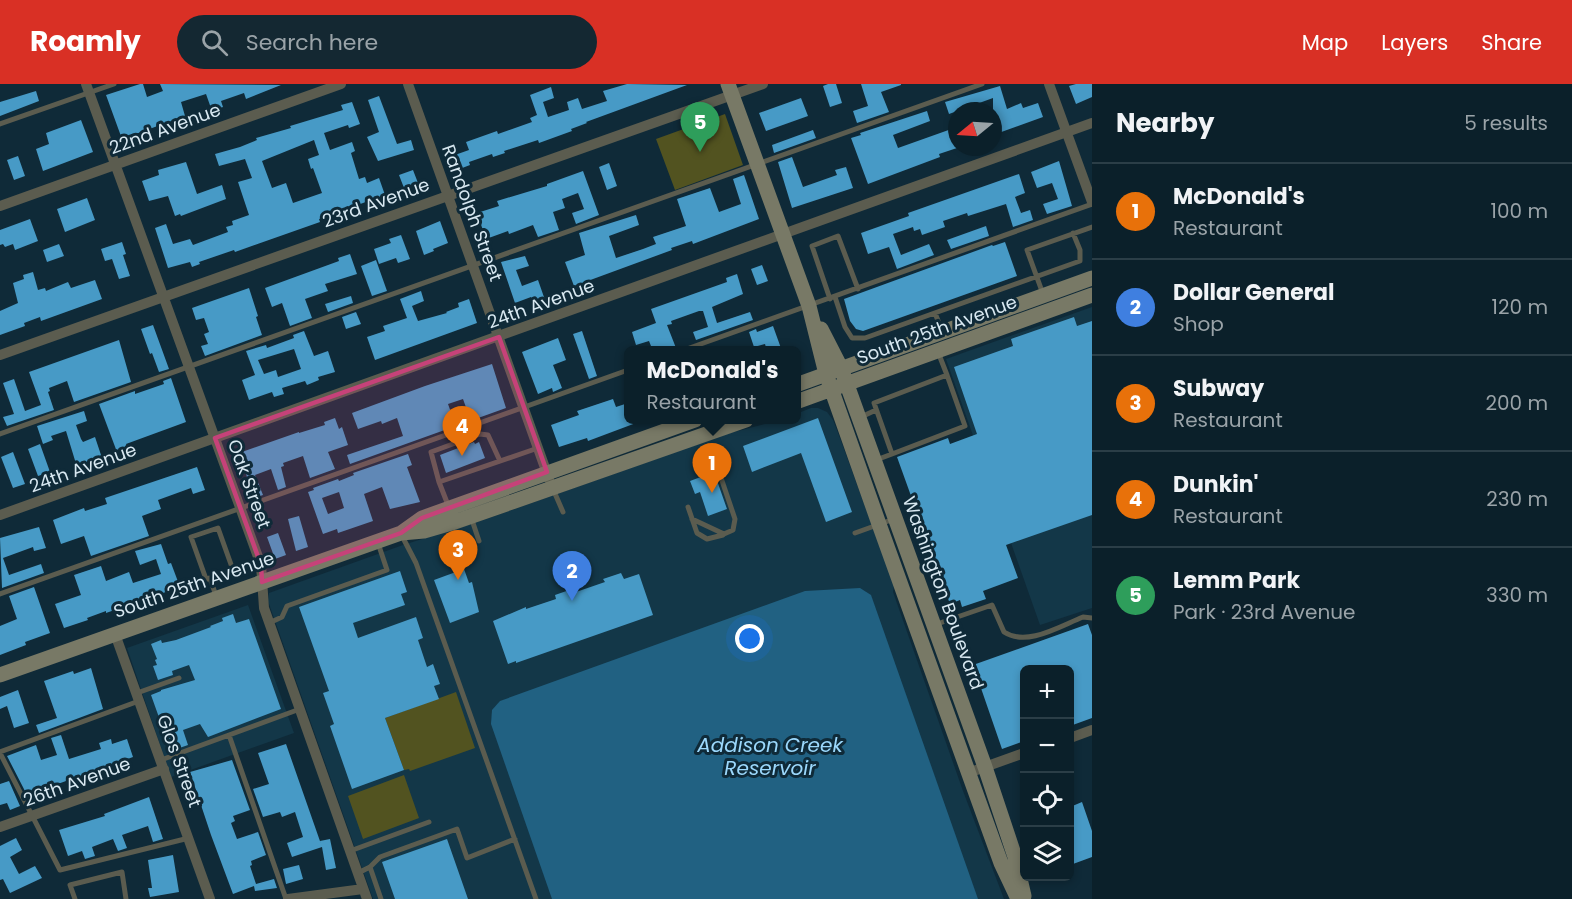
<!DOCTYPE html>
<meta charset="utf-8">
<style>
:root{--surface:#0b202a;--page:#142832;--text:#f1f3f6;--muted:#9aa3a8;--line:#2b3e47;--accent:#d93025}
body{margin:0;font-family:Poppins,sans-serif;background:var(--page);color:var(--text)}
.controls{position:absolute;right:18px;bottom:18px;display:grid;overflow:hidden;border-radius:9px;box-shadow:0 3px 9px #0003}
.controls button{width:54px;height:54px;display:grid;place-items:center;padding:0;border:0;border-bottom:2px solid var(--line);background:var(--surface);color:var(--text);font:30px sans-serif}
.compass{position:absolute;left:948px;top:18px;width:54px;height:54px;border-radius:50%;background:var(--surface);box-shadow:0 3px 9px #0003;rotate:252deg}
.you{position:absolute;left:750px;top:555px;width:21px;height:21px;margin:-15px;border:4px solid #fff;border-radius:50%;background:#1a73e8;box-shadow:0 0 0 9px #1a73e833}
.badge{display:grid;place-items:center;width:39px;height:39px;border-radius:50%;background:var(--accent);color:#fff;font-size:20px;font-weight:700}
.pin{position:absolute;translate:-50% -50px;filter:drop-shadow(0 2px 3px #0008)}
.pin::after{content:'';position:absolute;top:32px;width:21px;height:18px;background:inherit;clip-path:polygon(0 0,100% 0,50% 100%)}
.popup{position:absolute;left:624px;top:262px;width:177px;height:78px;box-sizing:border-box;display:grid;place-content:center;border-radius:9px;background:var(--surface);filter:drop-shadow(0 2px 4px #0005);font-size:20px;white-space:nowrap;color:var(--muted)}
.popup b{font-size:22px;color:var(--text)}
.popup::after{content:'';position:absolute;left:50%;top:100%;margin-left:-12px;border:12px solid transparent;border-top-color:var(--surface)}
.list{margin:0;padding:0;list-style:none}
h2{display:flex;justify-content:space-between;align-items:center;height:78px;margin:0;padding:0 24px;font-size:26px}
h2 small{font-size:20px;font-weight:400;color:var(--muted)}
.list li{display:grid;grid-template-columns:39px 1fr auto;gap:18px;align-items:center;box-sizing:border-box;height:96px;padding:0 24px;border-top:2px solid var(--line)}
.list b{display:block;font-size:22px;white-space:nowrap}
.list p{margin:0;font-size:20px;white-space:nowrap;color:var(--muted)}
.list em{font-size:20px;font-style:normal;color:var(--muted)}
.icon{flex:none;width:33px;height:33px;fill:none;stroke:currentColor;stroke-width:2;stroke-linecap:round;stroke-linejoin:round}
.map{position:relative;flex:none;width:1092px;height:815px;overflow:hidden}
header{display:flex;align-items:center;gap:36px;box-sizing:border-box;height:84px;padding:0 30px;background:var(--accent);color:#fff}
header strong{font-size:28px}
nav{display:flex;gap:33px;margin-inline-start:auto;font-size:21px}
.search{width:420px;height:54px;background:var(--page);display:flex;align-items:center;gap:15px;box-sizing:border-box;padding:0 21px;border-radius:33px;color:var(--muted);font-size:22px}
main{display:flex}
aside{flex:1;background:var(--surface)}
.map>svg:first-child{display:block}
.built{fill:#133748}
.green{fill:#525320}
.water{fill:#216182}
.building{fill:#479ac6;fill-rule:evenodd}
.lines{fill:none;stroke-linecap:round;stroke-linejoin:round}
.lane{stroke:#5b5c4f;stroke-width:5}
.street{stroke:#5b5c4f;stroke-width:10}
.secondary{stroke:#787966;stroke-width:15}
.marked{fill:#c64279;fill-opacity:0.2;stroke:#c64279;stroke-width:4.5;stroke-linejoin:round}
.labels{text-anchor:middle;stroke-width:6;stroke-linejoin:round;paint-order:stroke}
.street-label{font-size:18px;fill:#d8e8f1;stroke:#0f2a38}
.water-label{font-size:20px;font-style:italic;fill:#9bd8fc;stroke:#0f2a38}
</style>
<header>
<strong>Roamly</strong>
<div class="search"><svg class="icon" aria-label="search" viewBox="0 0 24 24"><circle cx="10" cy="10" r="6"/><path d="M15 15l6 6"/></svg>Search here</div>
<nav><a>Map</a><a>Layers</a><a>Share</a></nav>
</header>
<main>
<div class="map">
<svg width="1092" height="815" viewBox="0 0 1092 815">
<rect width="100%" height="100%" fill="#0f2a38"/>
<path class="built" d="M1092,223V524L1040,541L946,275Z
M811,324H818L827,328L833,336L837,346L894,501L893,508L963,707L1004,815H373L268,517L269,509L403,461L492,433L726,350L780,336H796V330Z
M248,521L294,649L171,693L127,564Z"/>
<path class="green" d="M725,30L743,81L675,106L656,55Z
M456,608L475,664L410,687L409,685L404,686L385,634Z
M404,691L419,734L363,755L348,712Z"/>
<path class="water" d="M860,504L871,511L978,815H552L491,640L492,626L500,617L805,507Z"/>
<path class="building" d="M140,0H143L147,13L163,7L160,0L281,1L246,15L244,9L221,17L223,23L212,27L206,10L181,18L185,32L122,55L106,11Z
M627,0L687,1L586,38L587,39L571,45L572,47L539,59L538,56L504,67L505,69L493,73L492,70L469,78L470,81L457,86L452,72L469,66L466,58L497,47L498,50L532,38L530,34L537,31L530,11L551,3L554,14L543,18L548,33L569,26L567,18L578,14L582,25L607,17L603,7Z
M828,0H836L842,19L830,23L823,2Z
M861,0H901V1L881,8L889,28L857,39L853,27L868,22Z
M1076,0H1092V13L1076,20L1069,2Z
M1000,2L1007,25L1021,19L1023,24L1038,19L1043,33L993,51V14L949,30L945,18Z
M36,7L39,17L0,32V18Z
M379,12L397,60L411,56L414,66L378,77L367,53L379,48L368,16Z
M801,14L808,32L766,47L759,29Z
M352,18L360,40L349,44L348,41L324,49L330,66L352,58L355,67L351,69L359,95L365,93L367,99L379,94L385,111L319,135L320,138L235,168L234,166L199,178L200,180L192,183L190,178L168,184L155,144L166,140L173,160L190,155L193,161L228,148L226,143L233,141L232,137L249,131L238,98L252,94L245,75L219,82L215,70L240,63L257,56L256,54L291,44L290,42L343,26L341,21ZM314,56L319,71L308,75L311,85L313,84L322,109L293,119L286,99L272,104L262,77Z
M927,27L930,37L893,51L898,64L957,43V64L939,70L940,73L868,100L851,54L861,51L860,49Z
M81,36L93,68L43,87L36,65L49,60L46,49Z
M813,46L816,54L774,69L772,61Z
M18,72L25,92L14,96L7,76Z
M792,73L803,103L837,91L835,86L846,83L853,104L792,124L778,78Z
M1059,77L1072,122L1047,130L1043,120L1058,115L1052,99L1037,104L1031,88Z
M186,78L197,110L222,101L226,115L181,132L180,130L175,132L168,112L149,117L142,97L159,91L158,86Z
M609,79L617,102L607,106L599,83Z
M413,86L418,99L404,104L399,91Z
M583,87L599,131L576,140L572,129L584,125L578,109L562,115L565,124L553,128L559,146L538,153L533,141L509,150L508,147L486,155L477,129L499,122L497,117L547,102V100Z
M1019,90L1025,109L1015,113L1021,129L1030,126L1033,136L1013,143L1006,120L968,132L967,129L943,137L945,143L922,151L920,145L914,147L913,143L893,150L901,171L929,160L934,171L897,185L889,163L868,170L861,149L909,132L908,129Z
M744,91L759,135L693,160L692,157L671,164L672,166L574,202L565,178L585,171L579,149L636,131L639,141L609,152L616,174L643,165L656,160L653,153L686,142L677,115L710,104L719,128L741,120L733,95Z
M87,114L95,136L65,148L57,125Z
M30,135L38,157L15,166L13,160L5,163L3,160L0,161V146Z
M440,137L448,159L433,165L434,167L424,171L416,147Z
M986,142L989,152L951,165L947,156Z
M401,151L410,175L398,179L396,174L379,180L374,165L391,159L389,155Z
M122,158L126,170L123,171L130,192L119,195L112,175L105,177L101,165Z
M1005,158L1017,192L863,247L856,245L850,237L844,215L992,161L993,162Z
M59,160L64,172L47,178L43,166Z
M350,170L357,190L325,200L328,207L305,215L312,234L290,242L282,219L272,223L265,204L339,177L338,174Z
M525,172L529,182L516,186L522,202L538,196L545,216L533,220L531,213L515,219L501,178Z
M376,176L387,207L372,212L361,182Z
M762,181L768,197L757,201L751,185Z
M33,188L38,206L45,204L46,207L68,198L71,204L95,196L102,215L41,237L40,233L24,239L25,242L0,251V227L18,219L13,199L24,195L23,191Z
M737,190L743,210L712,223L717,239L750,228L753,236L696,256L693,248L708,243L703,227H699L671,237L672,240L667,241L676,264L669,267H653L649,257L636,261L632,248L656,239L651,225L727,198L726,194Z
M249,204L258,232L256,233L262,251L205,272L201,262L208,260L204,250L209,248L204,234L196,236L192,224Z
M421,207L424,217L412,222L418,237L447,229L446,228L459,223L458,219L469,215L477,239L375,276L367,253L385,247L383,242L407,234L400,215Z
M351,212L353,219L328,228L325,220Z
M356,228L361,240L346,245L342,233Z
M1074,233L1077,242L1092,237V431L1006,461L1018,494L983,507L986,515L962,523L960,516L950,520L897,373L948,354L950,360L977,350L954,283L1013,262L1011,255Z
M153,241L169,285L159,288L152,269L150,270L141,245Z
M773,242L782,267H767L765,260L754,263L749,248L756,245L757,248Z
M304,247L314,272L328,267L335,288L318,293L319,296L307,301L305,297L282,304L284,310L274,313L272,308L249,316L242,296L255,291L246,267L266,261L267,264L294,254L293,251ZM294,265L301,285L278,293L276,286L264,290L258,276Z
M582,247L597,292L589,295L573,250Z
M558,254L566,276L553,281L562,304L553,308L552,304L538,310L522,268Z
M119,256L131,298L74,318L67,297L49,304L50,307L48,308L54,326L7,342L3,333L14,330L3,299L14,295L25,327L41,321L29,288Z
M492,280L506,324L350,380L347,371L403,352L397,334L382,340L381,337L358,345L352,329L425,302ZM463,315L468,329L453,334L448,320Z
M171,294L186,338L126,360L128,365L117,368L99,320L135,307V310L164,300L163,297Z
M613,315L616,323L628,319V336H644L588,357L587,354L559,363L551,341L579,331L577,327Z
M84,327L87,337L76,341L81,355L83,358L95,353L102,374L77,383L66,347L51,352L53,356L43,360L37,342Z
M335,334L339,345L342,343L348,361L328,368L335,385L310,394L303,372L283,379L284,382L281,383L286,403L278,406L271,385L255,391L263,411L254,414L239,369L299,348V349L325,341L324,338Z
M818,334L852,428L826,438L801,369L752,388L743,362Z
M474,358L475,360L479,358L485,374L446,389L440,371Z
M40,360L50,388L38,392L28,365Z
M13,368L25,400L13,404L1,373Z
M408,370L412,381L407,383L420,418L390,425L382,403L364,410L373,437L338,449L337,445L323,450L308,408L314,406L313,404L338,395L339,397L354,391L353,389ZM339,408L344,424L328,430L322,414Z
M197,383L205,406L193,410L191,404L158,416L161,425L142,432L149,452L91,472L84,452L61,460L53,436L84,424L85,427L107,420L105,414Z
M714,388L727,425L708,432L700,408L695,410L690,397Z
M299,432L308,463L296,467L288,435Z
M39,443L46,464L34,467L33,463L3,474L9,491L41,480L44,489L2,504L0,454Z
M278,449L286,471L275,475L267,453Z
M161,460L168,480L171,479L180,503L106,529V527L87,534L88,536L64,544L55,520L81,511L74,491L101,482L106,497L129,488L133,499L161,490L156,475L140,481L135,467Z
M464,485L469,499L472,498L479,528L450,539L434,496Z
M400,487L407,508L401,510L405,521L353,539L358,554L416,533L423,554L418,556L427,583L433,580L440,600L434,602L439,615L385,634L404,686L352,705L330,642L334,640L323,609L329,607L299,523Z
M621,489L624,495L639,490L653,531L516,579V577L508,580L493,537L526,523V525L556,515L555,511L575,504L576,508L605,498L603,495Z
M34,503L50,549L25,558L26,561L0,571V542L17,535L9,512Z
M233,530L236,539L249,535L281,625L208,653L200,640L183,646L188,661L171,667L151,611L161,607V606L195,596L189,581L172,587L173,591L158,596L153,582L157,581L155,576L157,575L151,560L161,556L162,559L176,556L211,543L210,542L223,537L222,534Z
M1088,540L1092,551V634L1070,642V585H1024V657L1002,665L973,581Z
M91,584L103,625L39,649L36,641L57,634L44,597L73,587L74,590Z
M18,606L29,639L14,644L7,622L0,625V613Z
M61,651L69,675L101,665L99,659L111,655L112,660L127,655L133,673L27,711L7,672L36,661L41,676L57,671L51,654Z
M286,660L321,760L320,757L330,755L336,784L326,786L322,763L292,773L287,759L303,753L295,728L282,733L280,728L263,733L253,705L269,700L258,669Z
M232,676L250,726L233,732L235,737L231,739L237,755L258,748L266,771L251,777L252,781L250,782L256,800L274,795L277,804L255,807L254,802L233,810L211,751L190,688Z
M9,697L20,722L10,726L7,719L0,721V700Z
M149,713L163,755L153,758L148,742L122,751L127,764L118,767L113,755L92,763L95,772L85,775L82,767L68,772L59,746L105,732L104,730Z
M1082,718L1092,747V773L1073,780L1070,769V723Z
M16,754L22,766L10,773L19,790L35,782L42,794L10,809L3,795L0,796V762Z
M447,755L468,815H395L382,778Z
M173,771L179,808L150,813L148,804H152L148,776Z
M299,781L303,795L286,800L283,785Z"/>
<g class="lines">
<path class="lane" d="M0,40L114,0
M1043,210L1027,166L1092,143
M835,213L845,243L852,254H865L1080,177V166L1073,149
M830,215L812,162L838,152L858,205
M935,229L942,247
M684,266L1092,120
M861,333L876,326
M0,350L982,0
M892,370L965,342L947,291
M876,376L892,370L874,319L947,291L938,268
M439,398L431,368L480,350L488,351L500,377
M553,405L563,428
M448,421L439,398L538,364
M688,423L697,449L707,455L723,451
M471,433L479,457
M692,435L724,450L733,446L735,435L717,382
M855,449L894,435
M401,450L416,479L536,815
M210,494L206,495L191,453L218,444L233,486L210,494L216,512
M0,510L628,286
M269,539L282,533L287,522L387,486L378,459
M937,540L992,521L1004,548C1027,563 1060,542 1083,533L1092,534
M137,609L179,594
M229,651L286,815
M0,668L139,617
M0,669L60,786L189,754
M161,676L300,625
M350,767L429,738
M370,783L381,815
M358,789L370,783L380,773L457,745L467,774L515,755
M75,815L70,801L122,788L126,815"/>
<path class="street" d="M86,0L261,481L264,524L367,815
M408,0L549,395
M1049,0L1092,118
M0,122L341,0
M0,271L763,0
M0,431L1092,39
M115,550L210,815
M1070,654L1092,646
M968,689L1024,669
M0,743L164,685
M288,815L363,805"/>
<path class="secondary" d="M728,0L809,222L826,290L879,440L1001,779L1018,815
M821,245L841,284L985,683L1015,773L1024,812
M796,301L1092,194
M796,318L1092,211
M401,449L422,434L695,336
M0,591L401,449L424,447L455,438L746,336"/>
</g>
<path class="marked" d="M499,253L547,388L422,434L401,449L262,498L261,481L215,354Z"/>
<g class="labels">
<g class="street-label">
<text transform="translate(165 45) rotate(-20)" y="6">22nd Avenue</text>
<text transform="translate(376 119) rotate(-20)" y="6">23rd Avenue</text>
<text transform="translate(472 129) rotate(70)" y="6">Randolph Street</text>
<text transform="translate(541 220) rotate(-20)" y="6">24th Avenue</text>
<text transform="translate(937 246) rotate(-20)" y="6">South 25th Avenue</text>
<text transform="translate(83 384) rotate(-20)" y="6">24th Avenue</text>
<text transform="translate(249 400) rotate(70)" y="6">Oak Street</text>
<text transform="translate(194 501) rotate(-19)" y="6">South 25th Avenue</text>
<text transform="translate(943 509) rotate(70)" y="6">Washington Boulevard</text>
<text transform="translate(179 677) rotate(70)" y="6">Glos Street</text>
<text transform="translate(77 698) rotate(-20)" y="6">26th Avenue</text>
</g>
<g class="water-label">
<text x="770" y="668">Addison Creek<tspan x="770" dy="23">Reservoir</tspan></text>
</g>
</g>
</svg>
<div class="controls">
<button>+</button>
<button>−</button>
<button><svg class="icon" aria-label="locate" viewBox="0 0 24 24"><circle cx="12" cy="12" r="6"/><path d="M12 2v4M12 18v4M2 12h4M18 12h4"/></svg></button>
<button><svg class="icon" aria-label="layers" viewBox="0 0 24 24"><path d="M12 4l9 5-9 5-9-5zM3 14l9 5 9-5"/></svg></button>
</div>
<svg class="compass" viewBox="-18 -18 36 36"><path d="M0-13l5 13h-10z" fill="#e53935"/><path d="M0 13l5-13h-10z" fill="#9aa3a8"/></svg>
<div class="you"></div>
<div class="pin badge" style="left:712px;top:409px;background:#e8710a">1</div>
<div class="popup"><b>McDonald's</b>Restaurant</div>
<div class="pin badge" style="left:572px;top:517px;background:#3f7fe0">2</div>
<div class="pin badge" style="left:458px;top:496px;background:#e8710a">3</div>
<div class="pin badge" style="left:462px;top:372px;background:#e8710a">4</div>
<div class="pin badge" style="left:700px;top:68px;background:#2e9e5b">5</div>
</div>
<aside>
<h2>Nearby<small>5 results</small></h2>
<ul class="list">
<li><span class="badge" style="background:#e8710a">1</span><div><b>McDonald's</b><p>Restaurant</p></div><em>100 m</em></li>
<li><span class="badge" style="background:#3f7fe0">2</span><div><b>Dollar General</b><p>Shop</p></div><em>120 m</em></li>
<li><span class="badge" style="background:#e8710a">3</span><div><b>Subway</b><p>Restaurant</p></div><em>200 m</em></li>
<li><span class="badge" style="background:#e8710a">4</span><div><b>Dunkin'</b><p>Restaurant</p></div><em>230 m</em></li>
<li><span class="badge" style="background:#2e9e5b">5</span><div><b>Lemm Park</b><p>Park · 23rd Avenue</p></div><em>330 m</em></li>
</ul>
</aside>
</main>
